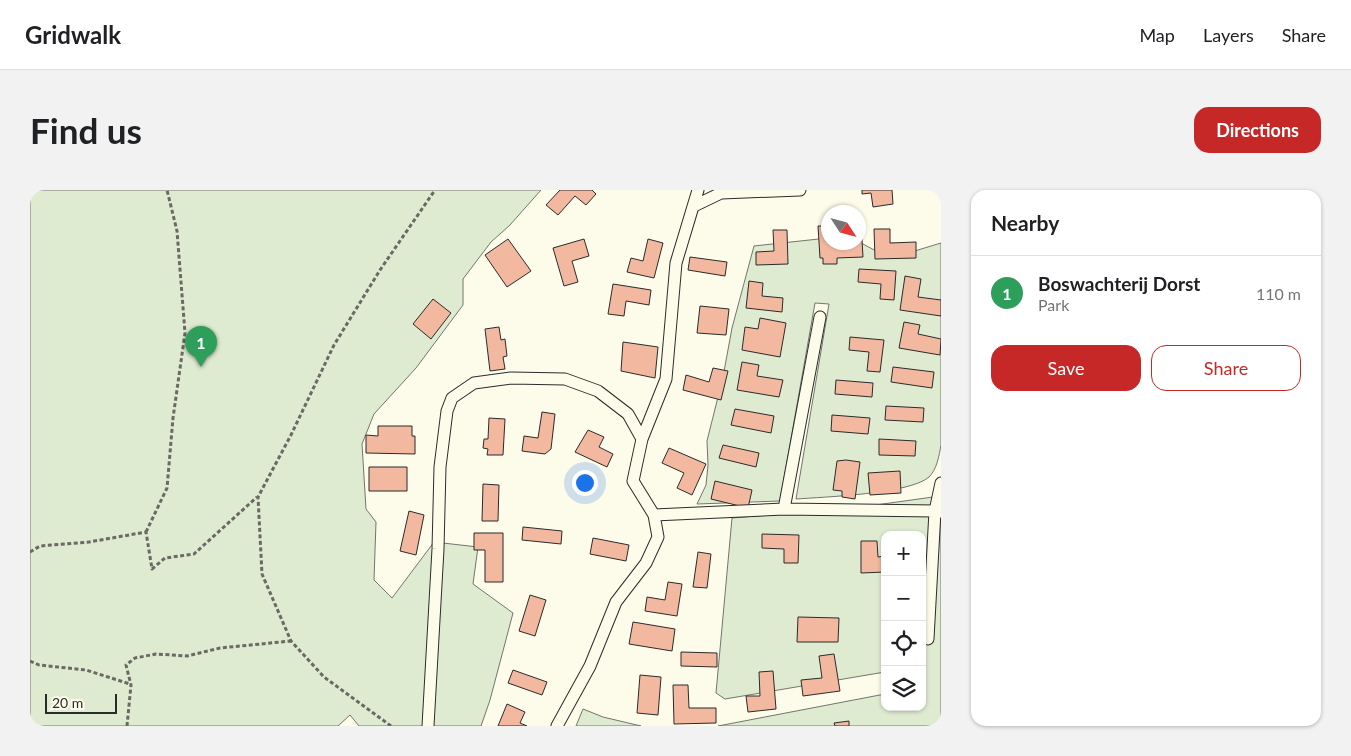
<!DOCTYPE html>
<meta charset="utf-8">
<style>
:root{--surface:#fff;--page:#f2f2f2;--text:#202124;--muted:#757577;--line:#e0e0e0;--accent:#c62828}
body{margin:0;font-family:Lato,sans-serif;background:var(--page);color:var(--text)}
.controls{position:absolute;right:15px;bottom:15px;display:grid;overflow:hidden;border-radius:10px;box-shadow:0 1px 4px #0004}
.controls button{width:45px;height:45px;display:grid;place-items:center;padding:0;border:0;border-bottom:1px solid var(--line);background:var(--surface);color:var(--text);font:25px sans-serif}
.compass{position:absolute;left:791px;top:15px;width:45px;height:45px;border-radius:50%;background:var(--surface);box-shadow:0 1px 4px #0004;rotate:126deg}
.scale{position:absolute;left:15px;bottom:12px;width:72px;box-sizing:border-box;padding-left:5px;border:2px solid #2b2b2b;border-top:0;font-size:14px;line-height:18px;white-space:nowrap;color:#2b2b2b;-webkit-text-stroke:4px #fdfbea;paint-order:stroke}
.you{position:absolute;left:554px;top:292px;width:18px;height:18px;margin:-12px;border:4px solid #fff;border-radius:50%;background:#1a73e8;box-shadow:0 0 0 8px #1a73e833}
.badge{display:grid;place-items:center;width:32px;height:32px;border-radius:50%;background:var(--accent);color:#fff;font-size:16px;font-weight:700}
.pin{position:absolute;translate:-50% -41px;filter:drop-shadow(0 1px 2px #0008)}
.pin::after{content:'';position:absolute;top:26px;width:18px;height:15px;background:inherit;clip-path:polygon(0 0,100% 0,50% 100%)}
.list{margin:0;padding:0;list-style:none}
h2{display:flex;justify-content:space-between;align-items:center;height:65px;margin:0;padding:0 20px;font-size:21px}
h2 small{font-size:16px;font-weight:400;color:var(--muted)}
.list li{display:grid;grid-template-columns:32px 1fr auto;gap:15px;align-items:center;box-sizing:border-box;height:75px;padding:0 20px;border-top:1px solid var(--line)}
.list b{display:block;font-size:19px;white-space:nowrap}
.list p{margin:0;font-size:16px;white-space:nowrap;color:var(--muted)}
.list em{font-size:16px;font-style:normal;color:var(--muted)}
.actions{display:flex;gap:10px;padding:15px 20px}
.actions a{flex:1;padding:11px 0;border:1px solid var(--accent);border-radius:15px;text-align:center;font-size:18px;color:var(--accent)}
.actions .main{background:var(--accent);color:#fff}
.icon{flex:none;width:28px;height:28px;fill:none;stroke:currentColor;stroke-width:2;stroke-linecap:round;stroke-linejoin:round}
.map{position:relative;flex:none;width:911px;height:536px;overflow:hidden;border-radius:15px}
header{display:flex;align-items:center;gap:30px;box-sizing:border-box;height:70px;padding:0 25px;background:var(--surface);border-bottom:1px solid var(--line)}
header strong{font-size:24px}
nav{display:flex;gap:28px;margin-inline-start:auto;font-size:18px}
.intro{display:flex;align-items:center;justify-content:space-between;box-sizing:border-box;height:120px;padding:0 30px}
h1{margin:0;font-size:35px}
.button{padding:12px 22px;border-radius:15px;background:var(--accent);color:#fff;font-size:18px;font-weight:700}
main{display:flex;gap:30px;padding:0 30px}
aside{flex:1;background:var(--surface);border-radius:15px;box-shadow:0 1px 4px #0004}
.map>svg:first-child{display:block}
.green{fill:#deebd1;stroke:#74746e}
.building{fill:#f2b8a0;stroke:#2b2b2b}
.lines{fill:none;stroke-linecap:round;stroke-linejoin:round}
.lane-casing{stroke:#2b2b2b;stroke-width:13}
.path{stroke:#6a6964;stroke-width:3;stroke-dasharray:4 2.5;stroke-linecap:butt}
.lane{stroke:#fdfbea;stroke-width:11}
</style>
<header>
<strong>Gridwalk</strong>
<nav><a>Map</a><a>Layers</a><a>Share</a></nav>
</header>
<div class="intro"><h1>Find us</h1><a class="button">Directions</a></div>
<main>
<div class="map">
<svg width="911" height="536" viewBox="0 0 911 536">
<rect width="100%" height="100%" fill="#fdfbea"/>
<path class="green" d="M0,0H511L480,35L461,52L433,89V115L386,178L344,224L332,254L336,319L346,332L344,390L362,408L404,352L448,357L443,394L483,423L460,510L451,536H329L320,525L308,536H0Z
M798,48V52L831,53L848,62L878,63L911,53V255C909,266 907,279 899,287C880,304 793,307 766,309L799,114L785,113L750,311L667,314L676,295L678,275L677,251L693,187L702,138L724,56Z
M911,301V536H688L855,504V517H892V345H855V482L695,509L686,503L702,328L824,318L903,307Z
M553,519L573,527L611,536H546Z"/>
<path class="building" d="M530,0H562L566,4L556,15L545,6L528,25L516,15Z
M832,0H862L863,14L843,17L841,3L832,4Z
M828,34H831L833,67L807,68V74H793V68H790L788,36H798V52H828Z
M844,39H860V53L886,52V68L845,69Z
M743,40H757L758,74L726,75V62L744,61Z
M478,49L501,81L477,97L455,65Z
M554,49L559,66L542,71L548,92L534,96L523,58Z
M618,49L633,53L624,88L597,82L601,68L613,71Z
M660,67L697,72L695,86L658,80Z
M829,79L866,81L864,110L850,109L851,94L828,92Z
M875,86L891,89L888,107L911,110V126L870,120Z
M719,91L733,93L732,106L753,108L752,122L716,118Z
M583,94L621,100L619,115L596,111L594,126L578,124Z
M403,109L421,123L401,149L383,134Z
M670,116L699,119L696,145L667,143Z
M730,128L756,133L750,167L712,160L715,137L728,139Z
M874,132L890,135L888,144L911,149L910,165L869,158Z
M469,137L471,150L475,149L477,166L473,167L475,179L460,181L455,139Z
M820,147L854,150L850,182L837,181L839,162L819,160Z
M593,152L628,157L625,188L591,181Z
M712,172L729,175L727,186L753,190L749,207L707,200Z
M863,177L904,182L902,198L861,192Z
M683,178L698,181L691,210L653,200L656,185L679,192Z
M806,190L843,193L842,207L805,204Z
M856,216L894,218L893,232L855,230Z
M705,219L744,226L741,243L701,235Z
M512,222L525,224L521,259L515,264L492,261L494,246L508,248Z
M802,225L840,228L838,244L801,241Z
M459,228L475,229L473,265H457L458,259L453,258L454,249H458Z
M348,236H382V246H385V264L336,263V245L348,246Z
M558,240L574,247L569,257L583,264L577,277L545,262Z
M849,249L886,251L885,266L849,265Z
M693,255L729,263L726,277L689,268Z
M639,258L676,274L662,305L647,298L654,283L632,273Z
M816,270L830,272L825,309L812,307V301L803,300L807,271Z
M339,277H377V301H339Z
M870,281L871,303L840,305L838,283Z
M685,291L722,300L718,318L681,309Z
M453,294L469,295L468,331H452Z
M379,321L394,325L386,365L370,361Z
M493,337L532,341L531,354L492,350Z
M444,343H473V392H455V360H444Z
M732,344L769,345L768,373H754V359L732,358Z
M563,348L599,355L596,371L560,364Z
M831,351H847L848,367L855,366V382L831,383Z
M668,362L681,364L677,398L663,397Z
M638,392L652,394L647,426L615,421L617,407L635,410Z
M500,405L516,410L505,446L489,441Z
M768,427L809,428L808,452H767Z
M603,432L645,439L642,461L599,454Z
M651,462L687,463V477L651,476Z
M804,464L810,501L773,506L771,490L792,488L789,466Z
M483,480L517,492L512,505L478,493Z
M743,481L746,519L718,522L716,506H730L729,482Z
M610,485L631,487L628,525L607,523Z
M643,495H658L659,518H686V533L644,534Z
M477,514L495,522L490,533L497,536H468Z
M819,531V536H805L804,533Z"/>
<g class="lines">
<defs>
<path id="lane" d="M664,16L691,3L770,0
M754,319L790,127
M624,325L603,291L612,249L636,189L646,73L668,0
M898,449L905,321L911,322
M398,536L408,359L410,277L417,221L422,208L444,193L481,188L535,189L568,201L598,224L612,249
M527,536L560,476L586,412L616,373L628,347L624,325L754,319L905,321L911,293"/>
</defs>
<use href="#lane" class="lane-casing"/>
<path class="path" d="M116,342L137,298L143,228L155,143L147,41L137,0
M0,362L10,356L59,352L116,342L122,379L135,368L164,364L227,307
M0,471L9,475L56,480L100,494
M97,536L101,495L96,475L105,468L126,464L157,466L190,458L261,451
M361,536L294,487L261,451L232,384L228,307L261,245L304,155L350,80L405,0"/>
<use href="#lane" class="lane"/>
</g>
</svg>
<div class="controls">
<button>+</button>
<button>−</button>
<button><svg class="icon" aria-label="locate" viewBox="0 0 24 24"><circle cx="12" cy="12" r="6"/><path d="M12 2v4M12 18v4M2 12h4M18 12h4"/></svg></button>
<button><svg class="icon" aria-label="layers" viewBox="0 0 24 24"><path d="M12 4l9 5-9 5-9-5zM3 14l9 5 9-5"/></svg></button>
</div>
<svg class="compass" viewBox="-18 -18 36 36"><path d="M0-13l5 13h-10z" fill="#e53935"/><path d="M0 13l5-13h-10z" fill="#757577"/></svg>
<div class="scale">20 m</div>
<div class="you"></div>
<div class="pin badge" style="left:171px;top:177px;background:#2e9e5b">1</div>
</div>
<aside>
<h2>Nearby<small></small></h2>
<ul class="list">
<li><span class="badge" style="background:#2e9e5b">1</span><div><b>Boswachterij Dorst</b><p>Park</p></div><em>110 m</em></li>
</ul>
<div class="actions"><a class="main">Save</a><a>Share</a></div>
</aside>
</main>
